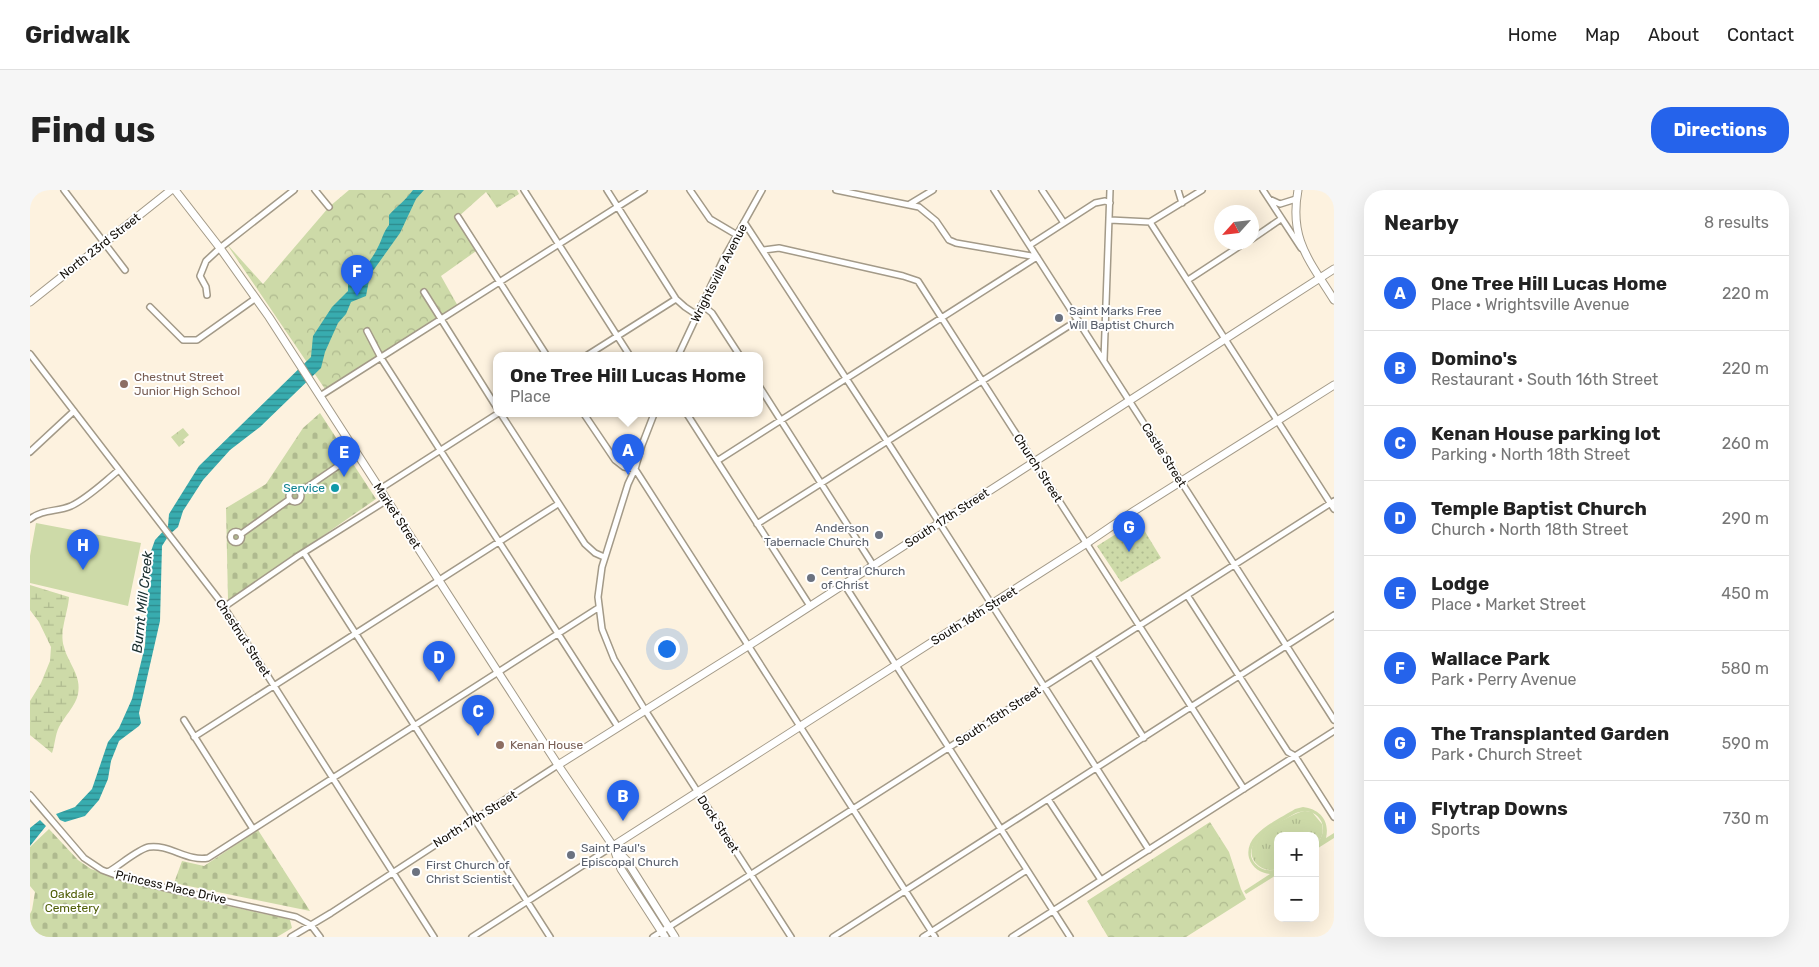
<!DOCTYPE html>
<meta charset="utf-8">
<style>
:root{--surface:#fff;--page:#f6f6f6;--text:#222;--muted:#767676;--line:#e0e0e0;--accent:#2563eb}
body{margin:0;font-family:Rubik,sans-serif;background:var(--page);color:var(--text)}
.controls{position:absolute;right:15px;bottom:15px;display:grid;overflow:hidden;border-radius:10px;box-shadow:0 5px 20px #0002}
.controls button{width:45px;height:45px;display:grid;place-items:center;padding:0;border:0;border-bottom:1px solid var(--line);background:var(--surface);color:var(--text);font:25px sans-serif}
.compass{position:absolute;left:1184px;top:15px;width:45px;height:45px;border-radius:50%;background:var(--surface);box-shadow:0 5px 20px #0002;rotate:243deg}
.you{position:absolute;left:636px;top:458px;width:18px;height:18px;margin:-12px;border:4px solid #fff;border-radius:50%;background:#1a73e8;box-shadow:0 0 0 8px #1a73e833}
.badge{display:grid;place-items:center;width:32px;height:32px;border-radius:50%;background:var(--accent);color:#fff;font-size:16px;font-weight:700}
.pin{position:absolute;translate:-50% -41px;filter:drop-shadow(0 1px 2px #0008)}
.pin::after{content:'';position:absolute;top:26px;width:18px;height:15px;background:inherit;clip-path:polygon(0 0,100% 0,50% 100%)}
.popup{position:absolute;left:463px;top:162px;width:270px;height:65px;box-sizing:border-box;display:grid;place-content:center;border-radius:10px;background:var(--surface);filter:drop-shadow(0 1px 4px #0005);font-size:16px;white-space:nowrap;color:var(--muted)}
.popup b{font-size:19px;color:var(--text)}
.popup::after{content:'';position:absolute;left:50%;top:100%;margin-left:-10px;border:10px solid transparent;border-top-color:var(--surface)}
.list{margin:0;padding:0;list-style:none}
h2{display:flex;justify-content:space-between;align-items:center;height:65px;margin:0;padding:0 20px;font-size:21px}
h2 small{font-size:16px;font-weight:400;color:var(--muted)}
.list li{display:grid;grid-template-columns:32px 1fr auto;gap:15px;align-items:center;box-sizing:border-box;height:75px;padding:0 20px;border-top:1px solid var(--line)}
.list b{display:block;font-size:19px;white-space:nowrap}
.list p{margin:0;font-size:16px;white-space:nowrap;color:var(--muted)}
.list em{font-size:16px;font-style:normal;color:var(--muted)}
.map{position:relative;flex:none;width:1304px;height:747px;overflow:hidden;border-radius:20px}
header{display:flex;align-items:center;gap:30px;box-sizing:border-box;height:70px;padding:0 25px;background:var(--surface);border-bottom:1px solid var(--line)}
header strong{font-size:24px}
nav{display:flex;gap:28px;margin-inline-start:auto;font-size:18px}
.intro{display:flex;align-items:center;justify-content:space-between;box-sizing:border-box;height:120px;padding:0 30px}
h1{margin:0;font-size:35px}
.button{padding:12px 22px;border-radius:20px;background:var(--accent);color:#fff;font-size:18px;font-weight:700}
main{display:flex;gap:30px;padding:0 30px}
aside{flex:1;background:var(--surface);border-radius:20px;box-shadow:0 5px 20px #0002}
.map>svg:first-child{display:block}
.grass{fill:url(#grass-tufts)}
.wetland{fill:url(#wetland-marsh)}
.cemetery{fill:url(#cemetery-stones)}
.park{fill:url(#park-crowns)}
.garden{fill:url(#garden-dots)}
.pitch{fill:#cddaa8}
.water{fill:url(#water-rules)}
.lines{fill:none;stroke-linecap:round;stroke-linejoin:round}
.minor-casing{stroke:#a39a88;stroke-width:8}
.major-casing{stroke:#a39a88;stroke-width:9}
.minor{stroke:#fff;stroke-width:5}
.major{stroke:#fff;stroke-width:7}
.worship-dot{fill:#6b7280;stroke:#fff;stroke-width:2}
.education-dot{fill:#8d6e63;stroke:#fff;stroke-width:2}
.culture-dot{fill:#0f9aa8;stroke:#fff;stroke-width:2}
.labels{text-anchor:middle;stroke-width:4;stroke-linejoin:round;paint-order:stroke}
.street-label{font-size:12px;fill:#120e08;stroke:#fff}
.worship-label{font-size:12px;fill:#5b616d;stroke:#fff;text-anchor:start}
.education-label{font-size:12px;fill:#785e54;stroke:#fff;text-anchor:start}
.culture-label{font-size:12px;fill:#0d838f;stroke:#fff;text-anchor:end}
.park-label{font-size:12px;fill:#505f09;stroke:#fff}
.water-label{font-size:14px;font-style:italic;fill:#1a2f2f;stroke:#fff}
</style>
<header>
<strong>Gridwalk</strong>
<nav><a>Home</a><a>Map</a><a>About</a><a>Contact</a></nav>
</header>
<div class="intro"><h1>Find us</h1><a class="button">Directions</a></div>
<main>
<div class="map">
<svg width="1304" height="747" viewBox="0 0 1304 747">
<defs>
<pattern id="grass-tufts" width="24" height="20" patternUnits="userSpaceOnUse" patternTransform="scale(1.25)"><rect width="24" height="20" fill="#cddaa8"/><path d="M3 7l-1-3M5 7V3M7 7l1-3M15 17l-1-3M17 17v-4M19 17l1-3" fill="none" stroke="#afba8f"/></pattern>
<pattern id="wetland-marsh" width="20" height="14" patternUnits="userSpaceOnUse" patternTransform="scale(1.25)"><rect width="20" height="14" fill="#cddaa8"/><path d="M1 5h8M5 5V1M11 12h8M15 12V8" fill="none" stroke="#afba8f"/></pattern>
<pattern id="cemetery-stones" width="16" height="16" patternUnits="userSpaceOnUse" patternTransform="scale(1.25)"><rect width="16" height="16" fill="#cddaa8"/><path d="M2 7V4a2 2 0 0 1 4 0v3zM10 15v-3a2 2 0 0 1 4 0v3z" fill="#afba8f"/></pattern>
<pattern id="park-crowns" width="20" height="18" patternUnits="userSpaceOnUse" patternTransform="scale(1.25)"><rect width="20" height="18" fill="#cddaa8"/><path d="M2 6a3 3 0 1 1 6 0M12 15a3 3 0 1 1 6 0" fill="none" stroke="#afba8f"/></pattern>
<pattern id="garden-dots" width="8" height="8" patternUnits="userSpaceOnUse" patternTransform="scale(1.25)"><rect width="8" height="8" fill="#cddaa8"/><path d="M2 2h.1M6 6h.1" fill="none" stroke="#afba8f" stroke-width="1.8" stroke-linecap="round"/></pattern>
<pattern id="water-rules" width="6" height="5" patternUnits="userSpaceOnUse" patternTransform="scale(1.25)"><rect width="6" height="5" fill="#38acaf"/><path d="M0 2.5h6" fill="none" stroke="#2e8a8c"/></pattern>
</defs>
<rect width="100%" height="100%" fill="#fdf2df"/>
<path class="grass" d="M1275,621L1282,622L1292,634C1294,643 1292,649 1285,655V646H1248V679C1231,684 1214,668 1225,651C1231,642 1264,622 1275,621Z"/>
<path class="wetland" d="M0,395L39,407C38,423 29,441 34,457C38,473 52,486 48,504C46,515 34,527 29,537C25,545 25,555 22,563L0,545V511L11,493L20,471L21,457L9,432L0,420Z"/>
<path class="cemetery" d="M290,223L346,309L199,411L198,410L196,318L236,294L273,238Z
M19,639L48,670L61,679L109,695L169,710L254,728L260,730L262,738L247,747H0V724L2,720L5,702L0,696V657Z
M228,640L280,721L144,693L152,671L174,676Z"/>
<path class="park" d="M319,0H487L489,4L467,18L456,2L428,27L449,59L411,86L429,118L297,202L196,53L233,94L299,17Z
M153,238L159,245L153,250L155,252L149,257L141,247Z
M1180,632L1199,662L1211,699L1216,709L1156,747H1078L1057,711Z"/>
<path class="garden" d="M1108,330L1131,368L1091,392L1067,356Z"/>
<path class="pitch" d="M6,333L111,353L98,416L0,393V366Z
M1273,617C1290,619 1300,631 1296,648L1304,643V648L1285,660V655C1304,638 1286,613 1264,624C1250,633 1202,656 1229,677C1235,681 1241,681 1248,679V684L1216,704L1214,701L1240,684C1231,683 1222,678 1219,668C1213,644 1248,630 1265,619Z"/>
<path class="water" d="M383,0H394L386,9L370,43L340,85L336,106L321,112L316,124L308,133L295,162L291,178L230,237L200,260L173,290L153,321L148,337L139,345L132,356L130,431L109,523L111,533L109,536L89,551L81,571L78,589L69,610L55,626L35,632L30,630L26,624L45,617L62,599L78,552L89,538L102,509L115,456L120,364L125,350L138,336L139,324L169,276L281,167L283,146L302,117L318,101V91C330,84 342,70 348,57C352,50 353,42 359,35V25C367,16 376,10 383,0Z
M10,630L16,636L0,656V638Z"/>
<g class="lines">
<defs>
<path id="minor" d="M34,0L95,80
M285,0L299,17
M494,0L600,166
M577,0L646,109L655,117L667,125
M660,0L680,29L707,45
M806,0L889,17L906,31L919,50L926,53L1007,67
M964,0L1304,530
M1012,0L1034,33
M1148,0L1152,13
M1233,0L1271,58
M1239,9L1250,14L1266,9
M880,14L903,0
M428,27L517,166
M1080,30L1120,32L1172,0
M714,32L857,251L1119,660
M1120,32L1304,319
M1222,49L1251,29
M1000,55L1065,13L1075,11L1080,13
M734,60L749,58L873,86L888,91L1214,599
M1158,90L1216,52
M394,102L467,218
M177,105L176,97L170,86L176,71L190,58L264,0
M672,115L682,123L710,166
M120,117L153,150H167L226,108
M337,141L351,168L588,537
M0,164L190,411L404,747
M556,166L646,109
M648,166L693,70L732,0
M1074,170L1080,0
M729,196L843,375
M290,206L614,0
M471,224L555,354L565,363L574,367
M554,224L585,270L594,277L605,279L905,747
M624,224L612,255L605,279L598,294L572,377L568,407L572,439L584,469L615,520L761,747
M657,224L780,416
M0,262L44,221
M687,271L1007,67
M350,299L467,224
M259 306a6 6 0 1 1 12 0a6 6 0 1 1-12 0Z
M270,302L327,263
M0,329C13,319 27,322 41,316C58,308 74,292 89,280
M727,334L1048,130
M200.5 347a5.5 5.5 0 1 1 11 0a5.5 5.5 0 1 1-11 0Z
M211,344L260,309
M274,363L520,747
M814,394L1040,747
M1157,405L1258,562L1265,566L1304,627
M194,417L268,366L357,310
M1062,466L1114,548
M154,530L223,639
M164,547L528,314
M0,605L54,668L72,680L91,687L140,699L266,727L281,735L290,747
M1018,609L1071,690
M78,682C89,676 108,659 119,657C139,654 158,672 178,668L568,418
M261,747L301,723L528,575
M442,747L583,656
M623,747L1304,311
M803,747L1304,425
M893,747L997,680
M982,747L1304,541"/>
<path id="major" d="M145,0L190,58L239,127L528,575L583,656L597,671L645,747
M1268,0C1259,49 1279,70 1304,110
M0,112L141,0
M528,575L726,451L1304,79
M583,656L1057,353L1104,321L1304,195
M584,659L591,679L635,747"/>
</defs>
<use href="#minor" class="minor-casing"/>
<use href="#major" class="major-casing"/>
<use href="#minor" class="minor"/>
<use href="#major" class="major"/>
</g>
<g class="worship-dot">
<circle cx="1029" cy="128" r="5"/>
<circle cx="849" cy="345" r="5"/>
<circle cx="781" cy="388" r="5"/>
<circle cx="541" cy="665" r="5"/>
<circle cx="386" cy="682" r="5"/>
</g>
<g class="education-dot">
<circle cx="94" cy="194" r="5"/>
<circle cx="470" cy="555" r="5"/>
</g>
<circle class="culture-dot" cx="305" cy="298" r="5"/>
<g class="labels">
<g class="street-label">
<text transform="translate(70 56) rotate(-38)" y="4">North 23rd Street</text>
<text transform="translate(689 83) rotate(-63)" y="4">Wrightsville Avenue</text>
<text transform="translate(1134 265) rotate(58)" y="4">Castle Street</text>
<text transform="translate(1008 278) rotate(57)" y="4">Church Street</text>
<text transform="translate(367 326) rotate(57)" y="4">Market Street</text>
<text transform="translate(917 328) rotate(-33)" y="4">South 17th Street</text>
<text transform="translate(944 426) rotate(-32)" y="4">South 16th Street</text>
<text transform="translate(213 448) rotate(57)" y="4">Chestnut Street</text>
<text transform="translate(968 526) rotate(-33)" y="4">South 15th Street</text>
<text transform="translate(445 629) rotate(-32)" y="4">North 17th Street</text>
<text transform="translate(688 634) rotate(57)" y="4">Dock Street</text>
<text transform="translate(141 697) rotate(13)" y="4">Princess Place Drive</text>
</g>
<g class="worship-label">
<text x="1039" y="125">Saint Marks Free<tspan x="1039" dy="14">Will Baptist Church</tspan></text>
<text x="839" y="342" text-anchor="end">Anderson<tspan x="839" dy="14">Tabernacle Church</tspan></text>
<text x="791" y="385">Central Church<tspan x="791" dy="14">of Christ</tspan></text>
<text x="551" y="662">Saint Paul's<tspan x="551" dy="14">Episcopal Church</tspan></text>
<text x="396" y="679">First Church of<tspan x="396" dy="14">Christ Scientist</tspan></text>
</g>
<g class="education-label">
<text x="104" y="191">Chestnut Street<tspan x="104" dy="14">Junior High School</tspan></text>
<text x="480" y="559">Kenan House</text>
</g>
<g class="culture-label">
<text x="295" y="302">Service</text>
</g>
<g class="park-label">
<text x="42" y="708">Oakdale<tspan x="42" dy="14">Cemetery</tspan></text>
</g>
<g class="water-label">
<text transform="translate(112 412) rotate(-84)" y="5">Burnt Mill Creek</text>
</g>
</g>
</svg>
<div class="controls">
<button>+</button>
<button>−</button>
</div>
<svg class="compass" viewBox="-18 -18 36 36"><path d="M0-13l5 13h-10z" fill="#e53935"/><path d="M0 13l5-13h-10z" fill="#767676"/></svg>
<div class="you"></div>
<div class="pin badge" style="left:598px;top:285px">A</div>
<div class="popup"><b>One Tree Hill Lucas Home</b>Place</div>
<div class="pin badge" style="left:593px;top:631px">B</div>
<div class="pin badge" style="left:448px;top:546px">C</div>
<div class="pin badge" style="left:409px;top:492px">D</div>
<div class="pin badge" style="left:314px;top:287px">E</div>
<div class="pin badge" style="left:327px;top:106px">F</div>
<div class="pin badge" style="left:1099px;top:362px">G</div>
<div class="pin badge" style="left:53px;top:380px">H</div>
</div>
<aside>
<h2>Nearby<small>8 results</small></h2>
<ul class="list">
<li><span class="badge">A</span><div><b>One Tree Hill Lucas Home</b><p>Place · Wrightsville Avenue</p></div><em>220 m</em></li>
<li><span class="badge">B</span><div><b>Domino's</b><p>Restaurant · South 16th Street</p></div><em>220 m</em></li>
<li><span class="badge">C</span><div><b>Kenan House parking lot</b><p>Parking · North 18th Street</p></div><em>260 m</em></li>
<li><span class="badge">D</span><div><b>Temple Baptist Church</b><p>Church · North 18th Street</p></div><em>290 m</em></li>
<li><span class="badge">E</span><div><b>Lodge</b><p>Place · Market Street</p></div><em>450 m</em></li>
<li><span class="badge">F</span><div><b>Wallace Park</b><p>Park · Perry Avenue</p></div><em>580 m</em></li>
<li><span class="badge">G</span><div><b>The Transplanted Garden</b><p>Park · Church Street</p></div><em>590 m</em></li>
<li><span class="badge">H</span><div><b>Flytrap Downs</b><p>Sports</p></div><em>730 m</em></li>
</ul>
</aside>
</main>
